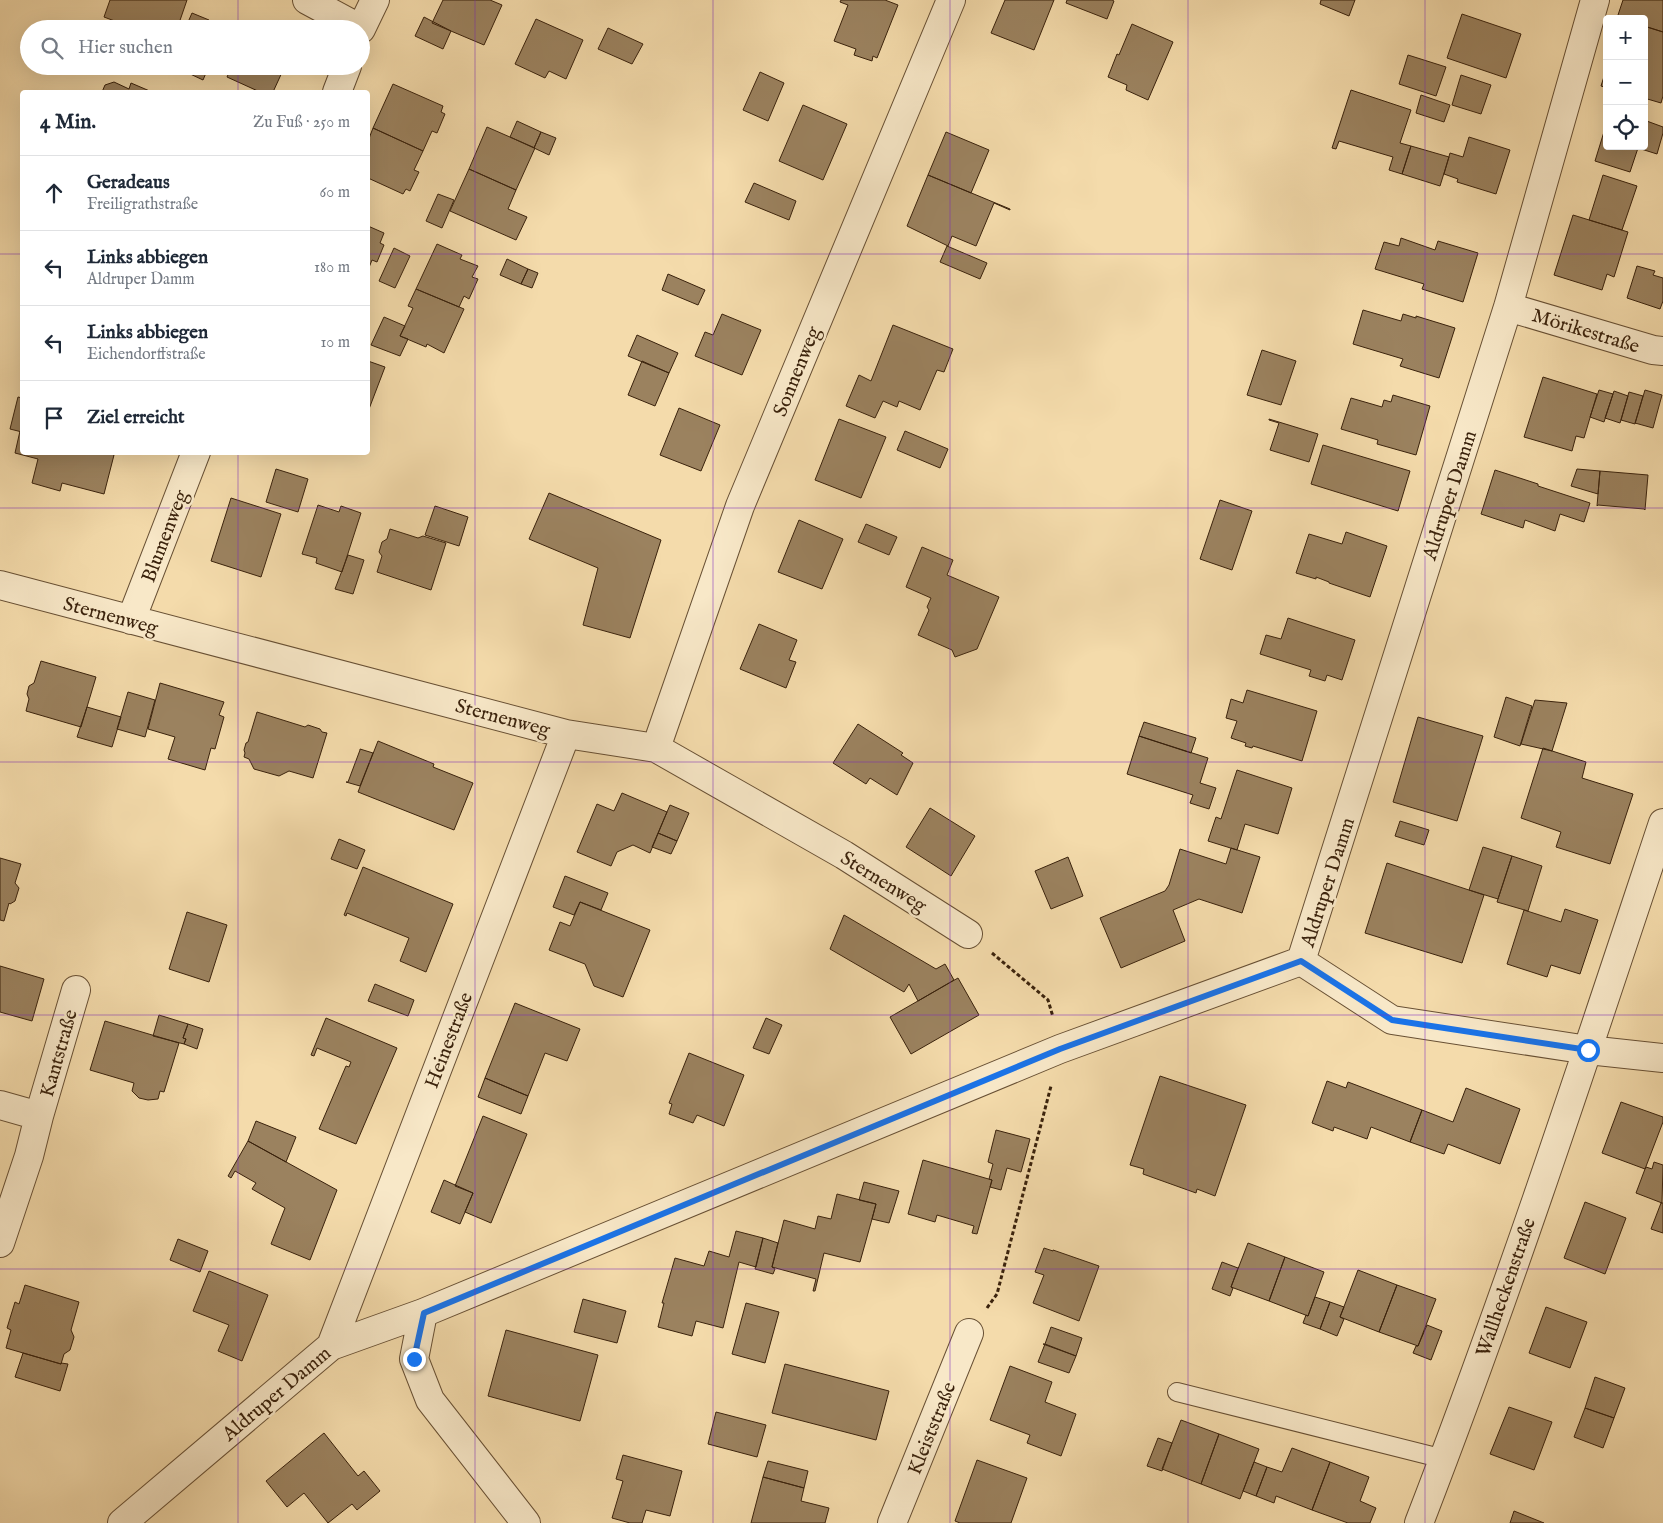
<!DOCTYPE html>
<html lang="de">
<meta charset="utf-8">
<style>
:root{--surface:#fff;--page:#f2f2f3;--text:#1f2937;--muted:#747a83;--line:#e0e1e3}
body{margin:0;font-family:"IM FELL English",serif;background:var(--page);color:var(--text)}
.controls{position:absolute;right:15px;top:15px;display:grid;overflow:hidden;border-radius:5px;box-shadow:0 5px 20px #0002}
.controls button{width:45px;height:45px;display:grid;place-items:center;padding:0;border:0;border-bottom:1px solid var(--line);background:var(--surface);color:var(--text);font:25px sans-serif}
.stop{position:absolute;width:15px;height:15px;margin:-11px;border:4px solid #1a73e8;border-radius:50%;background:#fff}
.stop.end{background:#1a73e8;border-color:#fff;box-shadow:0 1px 5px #0008}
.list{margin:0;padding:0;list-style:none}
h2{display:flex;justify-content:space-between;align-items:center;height:65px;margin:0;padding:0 20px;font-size:21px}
h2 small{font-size:16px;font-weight:400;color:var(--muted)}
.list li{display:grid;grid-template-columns:32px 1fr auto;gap:15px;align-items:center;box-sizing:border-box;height:75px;padding:0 20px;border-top:1px solid var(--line)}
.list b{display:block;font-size:19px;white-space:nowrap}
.list p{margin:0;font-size:16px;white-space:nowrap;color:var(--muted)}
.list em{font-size:16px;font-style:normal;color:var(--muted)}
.icon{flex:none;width:28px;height:28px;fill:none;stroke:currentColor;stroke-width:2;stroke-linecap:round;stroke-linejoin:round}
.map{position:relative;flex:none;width:1663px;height:1523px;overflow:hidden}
.search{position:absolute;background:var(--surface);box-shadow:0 5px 20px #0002;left:20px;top:20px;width:350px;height:55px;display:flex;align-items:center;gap:12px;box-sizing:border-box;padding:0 18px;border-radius:28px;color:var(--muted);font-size:19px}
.panel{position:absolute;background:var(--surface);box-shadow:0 5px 20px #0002;left:20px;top:90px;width:350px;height:365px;border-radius:5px}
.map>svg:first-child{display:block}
.building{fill:#9b825f;stroke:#3a220c}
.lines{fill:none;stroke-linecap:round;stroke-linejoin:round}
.service-casing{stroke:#685034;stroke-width:20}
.minor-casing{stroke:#685034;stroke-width:30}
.path{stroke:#3a220c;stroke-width:3;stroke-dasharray:4 2.5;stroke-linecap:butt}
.service{stroke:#f8e8c8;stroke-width:18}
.minor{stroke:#f8e8c8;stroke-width:28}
.route{stroke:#1a73e8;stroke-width:6}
.grid{fill:none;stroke:#7b2cbf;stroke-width:1;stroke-opacity:0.55}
.labels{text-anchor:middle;stroke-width:5;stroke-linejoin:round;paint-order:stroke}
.street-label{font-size:20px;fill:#3a220c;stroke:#f8e8c8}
</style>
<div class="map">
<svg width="1663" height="1523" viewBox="0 0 1663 1523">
<rect width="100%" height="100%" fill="#f4dbab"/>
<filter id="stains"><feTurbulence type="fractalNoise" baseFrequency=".004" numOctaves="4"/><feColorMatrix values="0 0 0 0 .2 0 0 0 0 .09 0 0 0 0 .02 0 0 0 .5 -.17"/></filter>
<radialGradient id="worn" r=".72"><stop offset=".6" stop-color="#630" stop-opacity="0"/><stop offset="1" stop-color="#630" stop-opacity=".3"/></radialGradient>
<path class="building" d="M110,0H187L177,29H136L104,17Z
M443,0H490L502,5L484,45L432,23Z
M841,0H885L898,5L877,58L873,56L872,61L854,55L856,49L834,41L848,5L840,2Z
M1005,0H1054L1034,50L991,33Z
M1067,0H1112L1114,1L1107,19L1066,3Z
M1321,0H1355L1349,16L1320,4Z
M1623,0H1663V32L1644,26V19L1617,18Z
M192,13L209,20L206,29H185Z
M1462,14L1521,34L1506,78L1447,58Z
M424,17L451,31L443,49L415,36Z
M536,19L583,40L566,79L549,71L545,78L515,64Z
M1132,24L1173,42L1148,100L1126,90L1127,85L1108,77L1117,54L1119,55Z
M1644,26L1663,32V96L1661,103L1644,98Z
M608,28L643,44L632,64L598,49Z
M1408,55L1446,67L1436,96L1399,84Z
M172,66H188L186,72Z
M188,66H209L203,80L186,72Z
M232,66H281L284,68L273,92H260L227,77Z
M1607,67V88L1601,86Z
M760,72L784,83L768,121L743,110Z
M1461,75L1491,85L1481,114L1452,105Z
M114,82L129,89L131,83L152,92H102L105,85Z
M393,84L443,106L441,112L445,114L437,133L432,131L423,151L373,128Z
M1351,90L1411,110L1400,143L1411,146L1402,174L1389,170L1393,157L1339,141L1336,149L1332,148Z
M1421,95L1450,105L1444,122L1416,113Z
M803,105L847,124L823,180L779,161Z
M1644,120L1663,127V133L1657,154L1638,148L1630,172L1595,161L1607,122V146H1644Z
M517,121L541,132L534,148L510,137Z
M487,127L535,148L516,190L469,169Z
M373,128L423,151L414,170L419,172L410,191L406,189L403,194L368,178V141Z
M541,132L556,138L549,155L534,148Z
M946,132L989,150L971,193L928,175Z
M1469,137L1510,150L1496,194L1457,182L1458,179L1444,174L1450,153L1463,157Z
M1411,146L1449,157L1440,186L1402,174Z
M469,169L516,190L508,209L527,217L516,240L450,211Z
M928,175L1010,209V210L994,203L976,246L952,236L948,246L907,226Z
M1603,175L1637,186L1622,230L1589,220Z
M754,183L796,201L789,220L745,202Z
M438,194L454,200L442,228L426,221Z
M1573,215L1628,232L1614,277L1607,274L1602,290L1554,275Z
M368,226L384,233L380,243L384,245L377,262L372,260L368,270Z
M1401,238L1435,250L1438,241L1478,253L1463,302L1422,289L1424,284L1375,269L1384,242L1399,246Z
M437,244L462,255L460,259L478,266L472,277L478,279L469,299L464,296L459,307L416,289Z
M947,246L987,263L980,279L940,262Z
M394,248L410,256L395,288L379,281Z
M507,259L528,269L521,284L500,275Z
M1637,266L1655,271L1653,275L1663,278V301L1660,309L1627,298Z
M528,269L538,273L532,288L521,284Z
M668,274L705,290L698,305L662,290Z
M416,289L464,309L444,353L427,344L426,347L400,336L413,308L408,306Z
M1363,310L1401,321L1403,314L1416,318V316L1455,328L1439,378L1400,366L1403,359L1353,344Z
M722,314L761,330L742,375L695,356L705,332L713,335Z
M384,317L405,326L400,336L408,339L400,356L371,345Z
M893,325L953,349L944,372L937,370L920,410L899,401L897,407L883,401L875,418L846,406L859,375L871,381Z
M637,335L678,353L669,373L628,356Z
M1262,350L1296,361L1281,405L1247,395Z
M368,361L385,367L369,409L368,408Z
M642,361L669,373L655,406L628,395Z
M1543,377L1597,394L1584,438L1576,436L1572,451L1524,437Z
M1599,390L1613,394L1604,422L1590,417Z
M1645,390L1662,395L1653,428L1635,423Z
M1614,391L1628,396L1620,423L1605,418Z
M1629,392L1643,396L1635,424L1621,420Z
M1393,395L1430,406L1416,455L1377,444L1378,440L1341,429L1351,398L1382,407L1384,400L1391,402Z
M18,397L22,398V432L10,429Z
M679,408L720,425L701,471L660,455Z
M839,419L886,437L861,498L815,480Z
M1269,419L1318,434L1309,462L1270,450L1279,423L1269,420Z
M20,431L22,432V452H105L114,455L104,494L62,483L60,491L32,483L38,459L15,453Z
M905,431L948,449L940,468L897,450Z
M1323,445L1410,471L1398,511L1311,484Z
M276,469L308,479L298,512L266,502Z
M1577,469L1600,471L1598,494L1571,486Z
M1495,470L1538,484V486L1590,503L1584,522L1560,514L1555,531L1525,520L1523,528L1481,514Z
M1600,471L1648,475L1645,510L1644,509L1598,505L1597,506Z
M549,493L661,540L630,638L583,625L598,568L529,539Z
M231,498L281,514L261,577L211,561Z
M1220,500L1252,511L1232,570L1200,559Z
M318,505L339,512L341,506L361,513L342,572L316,563L317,558L302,554Z
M435,506L468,517L459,546L425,535Z
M799,520L843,539L822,589L778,572Z
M866,524L897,537L889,555L858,542Z
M390,529L418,538L423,536L446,543L431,590L377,572L382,556L379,552L382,542L387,539Z
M1346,532L1387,546L1370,597L1329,583V582L1316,577V579L1296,573L1309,534L1342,544Z
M922,547L953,560L947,575L999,597L977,649L955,657L952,650L918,635L929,610L927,607L931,598L906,587Z
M348,555L364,560L353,594L335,589Z
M1288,618L1355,640L1342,680L1327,675L1325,681L1309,676L1311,670L1260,654L1266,635L1281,639Z
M759,624L797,640L789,660L796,662L786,688L740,669Z
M41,661L96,677L81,727L26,711L29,699L27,694L29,686L34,683Z
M160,683L224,702L219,715L224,717L215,749L211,748L205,770L168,759L175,737L148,729Z
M1247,690L1317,711L1302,761L1253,746L1252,748L1245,746L1246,743L1231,738L1237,721L1226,718L1231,699L1243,703Z
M128,692L155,700L145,737L117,729Z
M1506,697L1532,706L1520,746L1494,737Z
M1535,700L1567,703L1552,751L1521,744Z
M87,707L121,717L112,747L77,737Z
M257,712L305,727L308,725L320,729L322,732L327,733L313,778L289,771L279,776L254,769L249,759L244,757L245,753L244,750L246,743L248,742Z
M1418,717L1483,736L1457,821L1393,802Z
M1144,722L1196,738L1191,753L1139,736Z
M858,724L903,753L901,755L913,763L897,795L870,778L866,784L833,763Z
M1139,736L1208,758L1200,783L1216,788L1209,809L1190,803L1193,795L1127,774Z
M378,741L434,764L433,767L473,783L454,830L358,792Z
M1543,748L1586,762L1582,778L1633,794L1610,864L1556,847L1561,832L1521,818Z
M360,749L373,753L360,786L346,782H348L360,750Z
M1237,770L1292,788L1278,834L1245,824L1237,850L1208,841L1216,817L1221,819Z
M622,793L667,812L650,853L633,845L617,852L611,866L577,852L597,804L614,811Z
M670,805L689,813L677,841L658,833Z
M930,808L975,836L951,876L906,847Z
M1400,821L1429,830L1424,845L1395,836Z
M658,833L677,841L671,854L652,847Z
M339,839L365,850L357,869L331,859Z
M1483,847L1512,856L1498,899L1469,890Z
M1231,848L1260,857L1242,913L1199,899L1173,910L1185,941L1121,968L1100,918L1165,891L1169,885L1180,849L1226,864Z
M1512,856L1542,866L1528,911L1497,902Z
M1068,857L1083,896L1051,909L1035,871Z
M0,858L21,864L15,883L19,888L15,901L10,904L9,903L4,921L0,920Z
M1387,863L1484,895L1462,963L1365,933Z
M363,867L453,904L426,972L400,961L409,938L347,913L346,916L344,915Z
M565,876L608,893L601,910L580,902L574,915L553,907Z
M580,902L650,930L623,997L594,986L585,964L549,950L560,922L570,926Z
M1565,909L1598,920L1580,974L1551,965L1547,977L1507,964L1524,910L1561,922Z
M187,912L227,925L209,982L169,969Z
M844,915L936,969L945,964L954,980L918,1001L909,984L904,992L830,949Z
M0,966L44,979L32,1021L0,1012Z
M958,978L979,1015L911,1054L890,1017Z
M375,984L414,1000L408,1016L368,1001Z
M515,1003L580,1029L567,1061L545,1053L528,1096L485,1078Z
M159,1015L188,1024L183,1038L186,1039L184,1044L153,1036Z
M326,1018L397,1048L356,1144L319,1129L346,1066L349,1067L351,1062L317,1048L314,1056L311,1055Z
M766,1018L782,1025L769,1054L753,1048Z
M105,1021L179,1043L164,1092L160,1091L158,1099L148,1100L139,1098L132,1091L134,1083L90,1070Z
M188,1024L203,1029L197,1049L184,1044L186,1039L183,1038Z
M689,1053L744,1075L724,1126L697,1115L693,1123L669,1114L672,1104L669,1103Z
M1160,1076L1246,1105L1215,1196L1197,1189L1196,1193L1143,1174L1144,1169L1130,1165Z
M485,1078L528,1096L521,1114L478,1097Z
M1327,1081L1346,1088L1348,1082L1422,1110L1410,1142L1371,1127L1367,1139L1334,1127L1333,1131L1312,1123Z
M1466,1088L1520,1109L1500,1164L1448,1144L1444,1154L1410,1142L1422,1110L1453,1122Z
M1621,1102L1663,1117V1122L1645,1169L1602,1153Z
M483,1116L527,1134L491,1223L465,1212L473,1193L455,1186Z
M256,1121L296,1137L286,1162L248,1141Z
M996,1130L1030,1139L1021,1172L1007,1168L1001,1190L990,1187L992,1180L989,1179L993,1164L988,1162Z
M248,1141L337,1190L310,1260L271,1244L285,1208L252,1189L256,1183L235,1171L231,1178L228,1176Z
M923,1160L992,1180L977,1234L972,1233L974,1226L937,1215L935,1222L908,1214Z
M1654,1162L1663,1165L1662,1203L1636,1193L1645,1169L1646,1167L1652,1169Z
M444,1180L473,1193L460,1224L431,1212Z
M864,1182L899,1191L889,1223L872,1219L876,1204L859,1200Z
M837,1194L876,1204L872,1219L860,1262L824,1253L815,1291H813L816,1279L772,1267L784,1220L815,1229L818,1216L831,1219Z
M1585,1202L1626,1218L1605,1274L1564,1258Z
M1661,1203H1663V1233L1651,1229Z
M736,1231L763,1238L756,1267L739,1262L723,1328L696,1321L692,1336L658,1327L664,1303H662L675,1258L704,1266L709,1251L729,1257Z
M763,1238L778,1243L772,1267L775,1269L773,1274L755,1269Z
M178,1239L208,1251L200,1272L170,1260Z
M1248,1243L1285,1257L1269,1301L1231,1287Z
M1044,1248L1053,1251V1250L1099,1266L1079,1321L1033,1303L1044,1275L1035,1272Z
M1285,1257L1324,1272L1308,1316L1269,1301Z
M1222,1262L1238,1268L1231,1287L1233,1288L1230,1296L1212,1289Z
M1358,1270L1397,1285L1379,1332L1340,1317Z
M209,1271L268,1295L242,1361L218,1351L229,1325L193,1311Z
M25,1285L79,1302L71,1330L74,1337L70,1350L64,1354L61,1364L6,1348L11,1330L7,1328L15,1302L19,1304Z
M1397,1285L1436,1299L1418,1346L1379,1332Z
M1315,1297L1330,1302L1320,1329L1303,1323L1306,1315L1308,1316Z
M583,1299L626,1311L617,1343L574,1332Z
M1330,1302L1344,1307L1340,1317L1344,1319L1337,1336L1320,1329Z
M746,1303L779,1312L765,1363L732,1354Z
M1546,1307L1587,1322L1570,1368L1529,1353Z
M1427,1325L1442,1331L1431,1360L1413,1353L1416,1346H1418Z
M1051,1327L1082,1338L1076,1356L1043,1344H1045Z
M506,1330L598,1355L580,1421L488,1396Z
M1045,1344L1076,1356L1069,1373L1038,1362Z
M23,1353L61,1364V1363L68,1364L60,1391L15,1377Z
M785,1364L889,1391L876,1440L772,1413Z
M1010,1366L1052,1382L1045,1402L1076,1414L1061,1456L1027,1443L1030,1435L990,1420Z
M1595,1377L1625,1388L1614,1418L1585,1408Z
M1509,1407L1552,1422L1534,1470L1490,1454Z
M1585,1408L1614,1418L1603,1448L1574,1437Z
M716,1412L766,1425L757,1457L708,1444Z
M1181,1420L1219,1434L1201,1484L1162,1469Z
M324,1433L358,1476L364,1471L380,1491L357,1510L352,1504L328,1523L304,1493L287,1507L266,1481Z
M1219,1434L1259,1449L1240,1499L1201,1484Z
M1158,1438L1172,1443L1162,1471L1147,1466Z
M1292,1448L1330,1462L1312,1510L1276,1496L1274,1503L1256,1496L1267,1467L1282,1472Z
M623,1455L682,1471L670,1516L646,1510L642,1523H630L612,1518L623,1481L616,1479Z
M977,1460L1027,1478L1011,1523H960L955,1521Z
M768,1461L808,1471L804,1488L763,1477Z
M1254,1462L1267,1467L1256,1496L1243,1491Z
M1330,1462L1369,1477L1360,1501L1376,1508L1370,1523H1348L1312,1510Z
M763,1477L804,1488L801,1501L829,1508L825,1523H751Z
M1514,1511L1544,1523H1510Z"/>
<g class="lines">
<defs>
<path id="service" d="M1177,1392L1444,1459"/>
<path id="minor" d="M307,0L361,29
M361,29L375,0
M337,92L347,66
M1508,307L1653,350L1663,351
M0,585L566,734L656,748L844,855L968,934
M131,620L196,452
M656,748L740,506L951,0
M1301,961L1392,1020L1588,1050L1663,1058
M0,1105L39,1116L29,1156L0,1243
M39,1116L76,990
M423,1313L414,1359L430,1400L526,1523
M331,1346L566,734
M122,1523L331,1346L423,1313L1060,1049L1301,961L1508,307L1595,0
M892,1523L969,1333
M1419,1523C1508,1293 1585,1058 1663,823"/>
</defs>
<use href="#service" class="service-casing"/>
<use href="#minor" class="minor-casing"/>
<path class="path" d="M992,953L1048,1000L1053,1017
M987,1308L997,1294L1051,1086"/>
<use href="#service" class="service"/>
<use href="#minor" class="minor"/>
</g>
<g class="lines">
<path class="route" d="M414,1359L424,1313L1060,1049L1301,961L1392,1020L1588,1050"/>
</g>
<path class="grid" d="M238,0V29M475,0V1523M713,0V1523M950,0V1523M1188,0V1523M1425,0V1523M238,66V92M0,254H22M368,254H1663M238,452V1523M0,508H1663M0,762H1663M0,1015H1663M0,1269H1663"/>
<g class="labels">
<g class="street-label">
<text transform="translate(1586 330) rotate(17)" y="7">Mörikestraße</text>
<text transform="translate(796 371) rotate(-68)" y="7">Sonnenweg</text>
<text transform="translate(1449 495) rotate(-72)" y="7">Aldruper Damm</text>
<text transform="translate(164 536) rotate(-69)" y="7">Blumenweg</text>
<text transform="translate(111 615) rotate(15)" y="7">Sternenweg</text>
<text transform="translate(503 717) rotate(15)" y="7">Sternenweg</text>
<text transform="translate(884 881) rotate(32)" y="7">Sternenweg</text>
<text transform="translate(1327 882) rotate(-72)" y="7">Aldruper Damm</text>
<text transform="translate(448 1040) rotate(-69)" y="7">Heinestraße</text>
<text transform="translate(58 1053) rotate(-74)" y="7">Kantstraße</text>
<text transform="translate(1505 1287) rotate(-71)" y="7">Wallheckenstraße</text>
<text transform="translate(276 1393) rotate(-40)" y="7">Aldruper Damm</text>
<text transform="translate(931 1428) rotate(-68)" y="7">Kleiststraße</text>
</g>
</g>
<rect width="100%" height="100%" filter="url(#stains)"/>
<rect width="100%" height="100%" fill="url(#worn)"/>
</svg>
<div class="controls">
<button>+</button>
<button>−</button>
<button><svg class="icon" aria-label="locate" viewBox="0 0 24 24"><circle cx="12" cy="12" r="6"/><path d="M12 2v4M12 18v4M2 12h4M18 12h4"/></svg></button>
</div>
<div class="stop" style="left:1588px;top:1050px"></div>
<div class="stop end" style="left:414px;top:1359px"></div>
<div class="search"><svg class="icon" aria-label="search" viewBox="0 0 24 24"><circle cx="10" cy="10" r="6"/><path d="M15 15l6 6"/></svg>Hier suchen</div>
<section class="panel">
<h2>4 Min.<small>Zu Fuß · 250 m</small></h2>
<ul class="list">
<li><svg class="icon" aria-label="ahead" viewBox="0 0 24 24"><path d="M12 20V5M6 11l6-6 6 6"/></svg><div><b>Geradeaus</b><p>Freiligrathstraße</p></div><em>60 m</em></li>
<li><svg class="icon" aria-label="left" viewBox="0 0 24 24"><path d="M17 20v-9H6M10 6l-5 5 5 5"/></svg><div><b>Links abbiegen</b><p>Aldruper Damm</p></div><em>180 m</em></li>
<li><svg class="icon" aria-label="left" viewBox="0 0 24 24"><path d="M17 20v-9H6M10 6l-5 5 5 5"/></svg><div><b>Links abbiegen</b><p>Eichendorffstraße</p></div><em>10 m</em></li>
<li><svg class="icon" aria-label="arrive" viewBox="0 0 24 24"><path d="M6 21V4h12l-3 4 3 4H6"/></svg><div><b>Ziel erreicht</b></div></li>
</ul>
</section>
</div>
